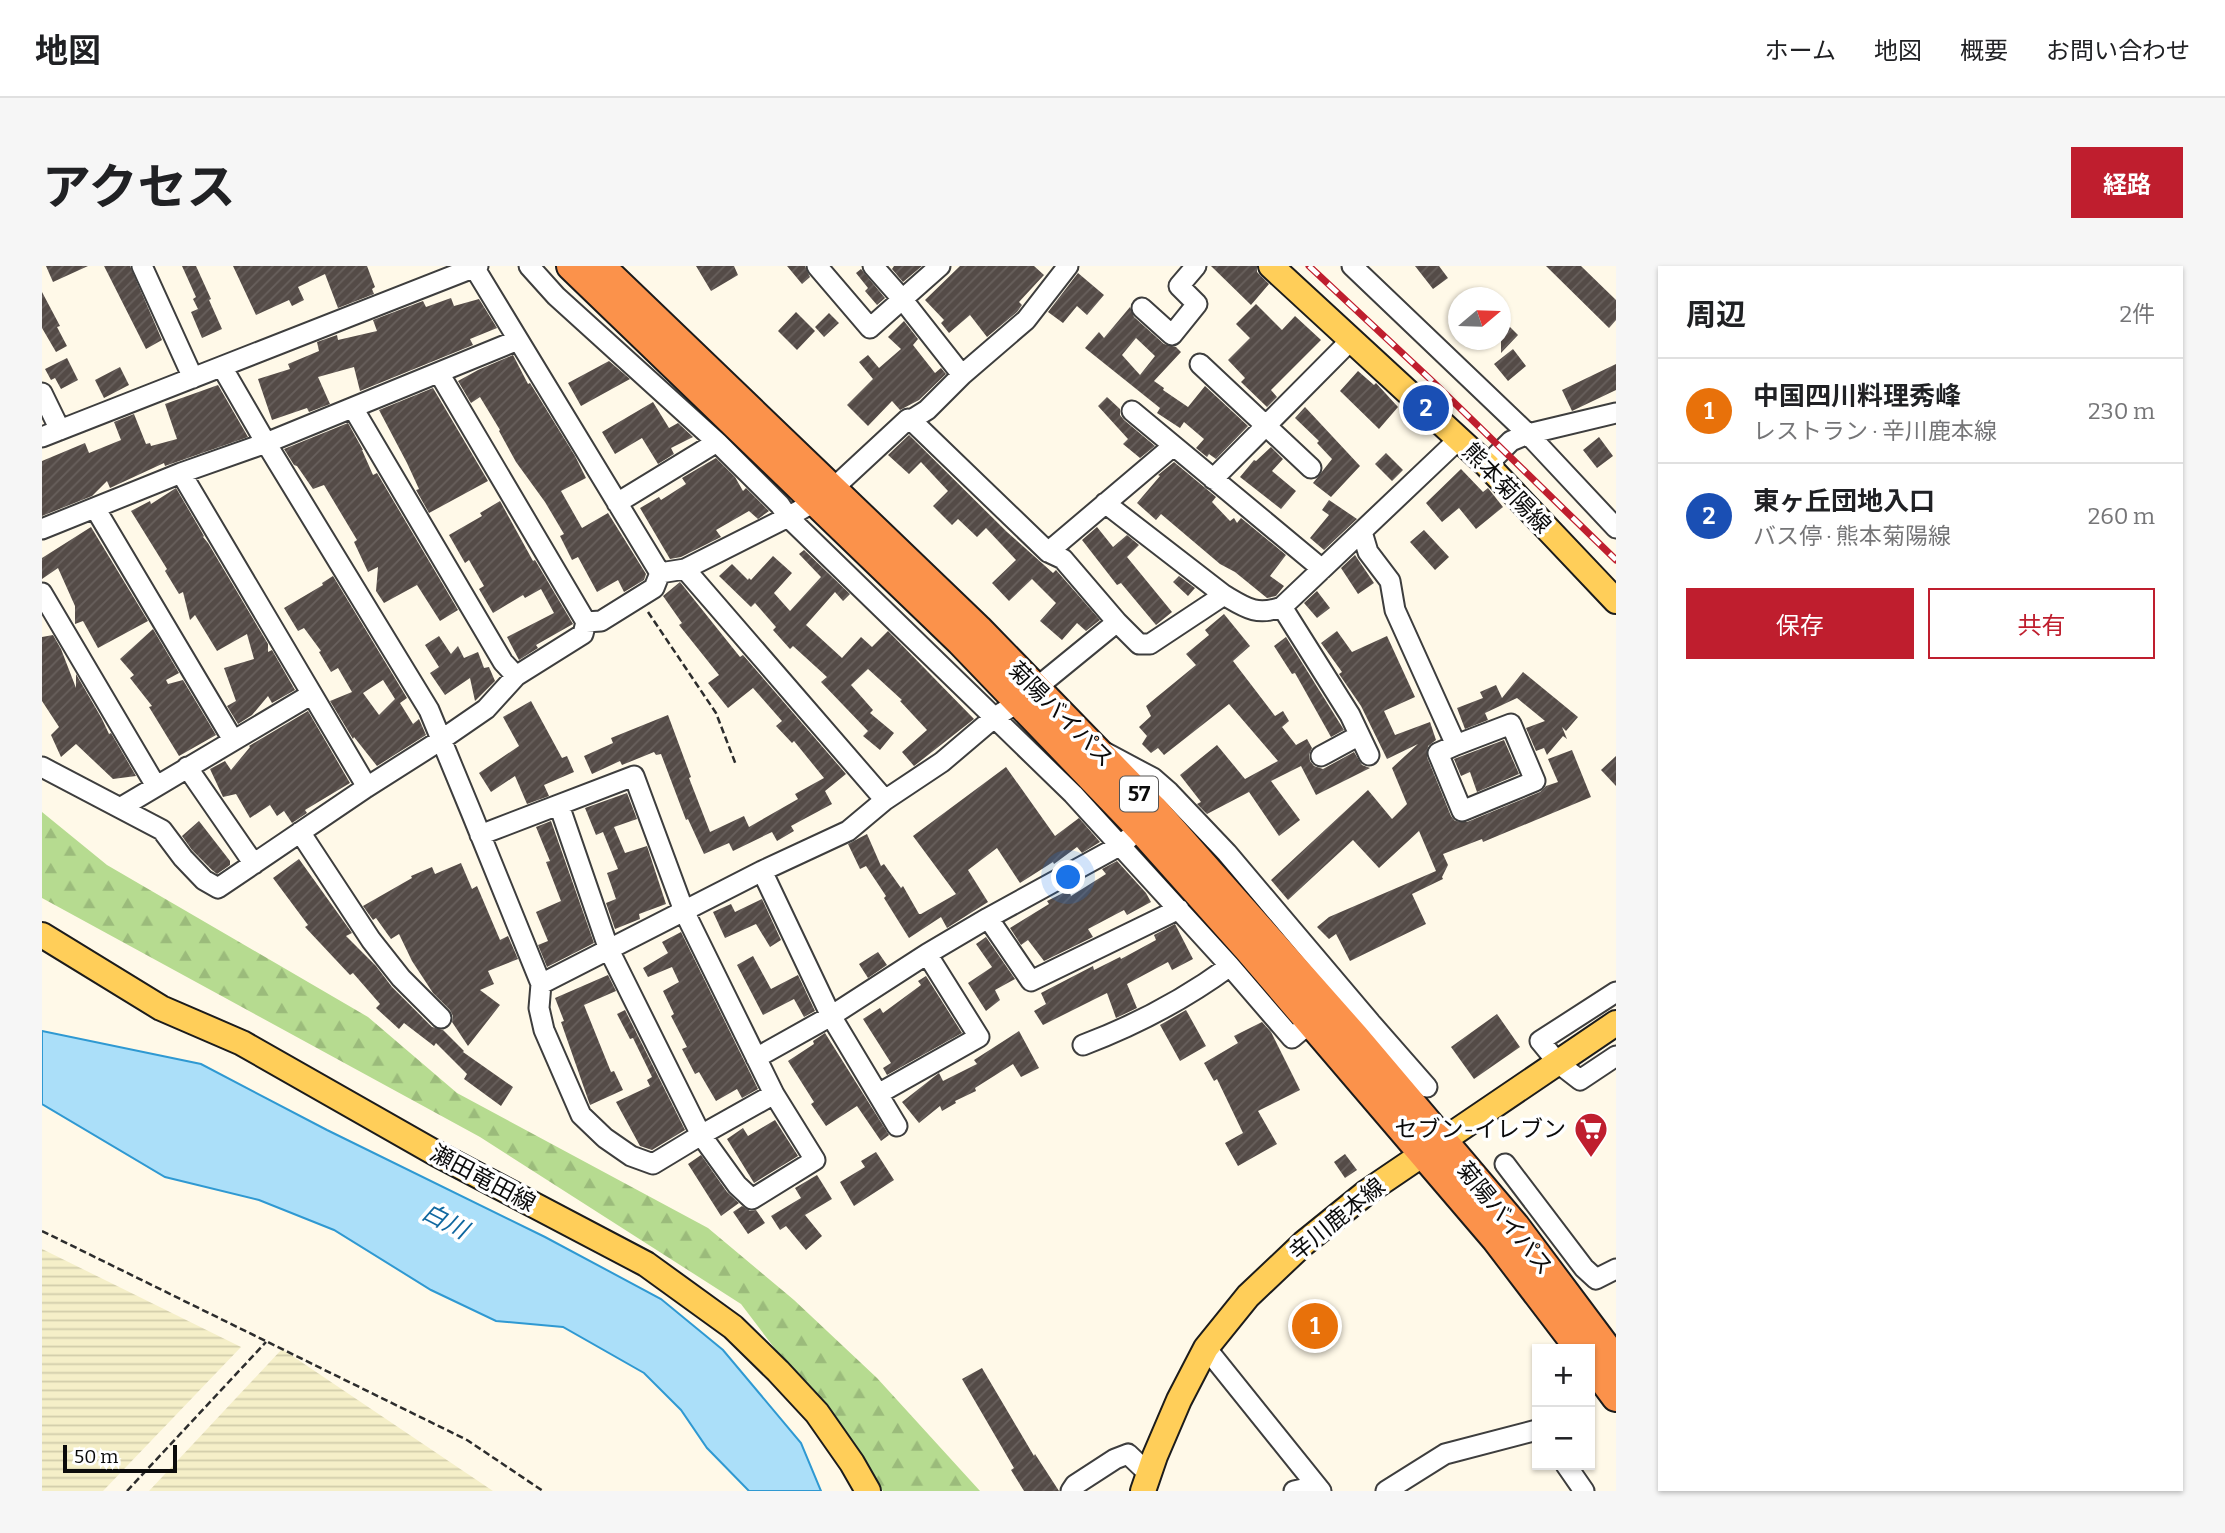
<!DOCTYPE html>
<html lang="ja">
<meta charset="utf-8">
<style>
:root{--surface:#fff;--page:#f6f6f6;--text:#202124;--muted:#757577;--line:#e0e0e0;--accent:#bf1e2e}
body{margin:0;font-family:Bitter,"Noto Sans JP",serif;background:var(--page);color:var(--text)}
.controls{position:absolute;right:21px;bottom:21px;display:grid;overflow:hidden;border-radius:0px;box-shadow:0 2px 5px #0004}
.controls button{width:63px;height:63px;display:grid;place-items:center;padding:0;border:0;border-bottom:2px solid var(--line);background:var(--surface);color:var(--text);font:35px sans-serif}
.compass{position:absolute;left:1406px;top:21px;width:63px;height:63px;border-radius:50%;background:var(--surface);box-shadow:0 2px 5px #0004;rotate:71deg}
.scale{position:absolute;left:21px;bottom:18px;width:114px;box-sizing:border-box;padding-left:7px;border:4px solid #0b0b0b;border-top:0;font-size:19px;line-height:24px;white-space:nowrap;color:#0b0b0b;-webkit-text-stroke:5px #fff;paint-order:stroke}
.you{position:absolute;left:1027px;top:612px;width:24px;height:24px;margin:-18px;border:5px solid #fff;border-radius:50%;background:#1a73e8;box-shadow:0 0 0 10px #1a73e833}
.badge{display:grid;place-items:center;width:46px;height:46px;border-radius:50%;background:var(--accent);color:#fff;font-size:23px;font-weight:700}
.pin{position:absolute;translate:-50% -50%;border:4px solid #fff;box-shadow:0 2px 7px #0006}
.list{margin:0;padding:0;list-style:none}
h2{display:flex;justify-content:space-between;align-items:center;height:91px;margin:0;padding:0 28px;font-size:30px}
h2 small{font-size:23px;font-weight:400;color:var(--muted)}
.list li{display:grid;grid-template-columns:46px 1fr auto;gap:21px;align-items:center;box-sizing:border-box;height:105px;padding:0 28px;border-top:2px solid var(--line)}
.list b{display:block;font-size:26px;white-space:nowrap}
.list p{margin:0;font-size:23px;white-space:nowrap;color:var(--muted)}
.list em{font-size:23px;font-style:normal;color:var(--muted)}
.actions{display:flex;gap:14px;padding:21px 28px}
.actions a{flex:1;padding:16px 0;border:2px solid var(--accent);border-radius:0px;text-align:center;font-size:24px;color:var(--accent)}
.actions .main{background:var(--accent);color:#fff}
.map{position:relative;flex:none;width:1574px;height:1225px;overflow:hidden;border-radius:0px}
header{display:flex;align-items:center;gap:42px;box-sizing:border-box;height:98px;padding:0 35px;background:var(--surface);border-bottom:2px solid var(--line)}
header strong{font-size:33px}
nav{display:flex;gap:38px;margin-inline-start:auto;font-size:24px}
.intro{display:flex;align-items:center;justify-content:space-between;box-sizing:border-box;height:168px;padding:0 42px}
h1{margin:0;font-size:49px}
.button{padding:18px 32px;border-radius:0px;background:var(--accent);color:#fff;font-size:24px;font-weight:700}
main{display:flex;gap:42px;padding:0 42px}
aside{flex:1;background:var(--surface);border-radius:0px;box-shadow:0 2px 5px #0004}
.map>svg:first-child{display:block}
.farmland{fill:url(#farmland-rules)}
.forest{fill:url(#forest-firs)}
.water{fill:#abdff9;stroke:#2f99d2;stroke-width:2}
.building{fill:url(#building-hatch);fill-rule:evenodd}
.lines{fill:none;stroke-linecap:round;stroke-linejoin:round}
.minor-casing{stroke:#3e3e3e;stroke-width:23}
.major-casing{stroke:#1c1c1c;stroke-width:28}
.highway-casing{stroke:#1c1c1c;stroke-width:32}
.path{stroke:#2d2d2d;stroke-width:2.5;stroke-dasharray:7 3.5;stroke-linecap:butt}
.minor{stroke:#fff;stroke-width:19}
.major{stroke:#ffce59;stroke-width:24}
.highway{stroke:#fb924b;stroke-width:28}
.rail-casing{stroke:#bf1e2e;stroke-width:7}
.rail{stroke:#fff;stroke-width:4.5;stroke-dasharray:13;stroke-linecap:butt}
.labels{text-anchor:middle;stroke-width:7;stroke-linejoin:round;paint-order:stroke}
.shield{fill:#fff;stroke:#545454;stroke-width:2}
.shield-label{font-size:21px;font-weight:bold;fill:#0b0b0b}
.street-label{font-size:23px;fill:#0b0b0b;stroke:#fff}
.poi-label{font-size:23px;fill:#0b0b0b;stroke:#fff;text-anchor:end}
.water-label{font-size:24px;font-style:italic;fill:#1068a0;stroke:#fff}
</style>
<header>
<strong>地図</strong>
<nav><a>ホーム</a><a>地図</a><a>概要</a><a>お問い合わせ</a></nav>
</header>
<div class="intro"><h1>アクセス</h1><a class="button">経路</a></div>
<main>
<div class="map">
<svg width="1574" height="1225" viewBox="0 0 1574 1225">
<defs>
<pattern id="farmland-rules" width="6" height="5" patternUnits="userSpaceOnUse" patternTransform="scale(1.75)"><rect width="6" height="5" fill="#f5efc8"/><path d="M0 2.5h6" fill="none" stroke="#d1ccaa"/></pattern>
<pattern id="forest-firs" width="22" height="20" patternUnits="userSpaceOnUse" patternTransform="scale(1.75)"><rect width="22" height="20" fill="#b6db90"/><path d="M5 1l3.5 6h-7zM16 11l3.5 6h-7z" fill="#9bbb7b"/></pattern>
<pattern id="building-hatch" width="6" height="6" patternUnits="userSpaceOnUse" patternTransform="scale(1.75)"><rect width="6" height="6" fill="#544b47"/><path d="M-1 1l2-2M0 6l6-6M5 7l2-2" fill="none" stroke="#68605d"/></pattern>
</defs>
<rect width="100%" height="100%" fill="#fff9e8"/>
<path class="farmland" d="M0,983L199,1081L61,1225H0Z
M240,1083L451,1225H107Z"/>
<path class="forest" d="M0,546L65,599L326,751L415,827L666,962L752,1034L835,1112L938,1225H841L699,1038L438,871L0,632Z"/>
<path class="water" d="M0,765L159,798L285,864L503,971L619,1033L681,1084L759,1177L779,1225H707L665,1182L639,1144L602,1107L521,1061L454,1055L389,1024L292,964L217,934L123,911L0,838Z"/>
<path class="building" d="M4,0H46L11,16Z
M62,0H88L120,74L104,83Z
M140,0H154L169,33L167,34L180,63L160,72L149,46L156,43L151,33L154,31Z
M191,0H325L333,21L330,23L332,28L296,42L283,8L256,21L262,34L250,40L247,34L214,49Z
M654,0H692L696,9L669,25Z
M745,0H763L768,11L760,18Z
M852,0H880L861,16L850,3Z
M918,0H992L1002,9L977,36L980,39L975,46L945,71L928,49L907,67L899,57L902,54L883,34Z
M1169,0H1215V6L1227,18L1209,39Z
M1373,0H1397L1406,12L1391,23Z
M1504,0H1539L1574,34V54L1567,62Z
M819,3L843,32L835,39L823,25L826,22L814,7Z
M1036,7L1062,29L1045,49L1035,40L1021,57L1006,46Z
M0,26L18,60L15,61L25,80L14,86L0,62Z
M409,32L412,40L437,33L455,62L428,73L431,79L318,125L312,101L276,111L288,138L267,146L265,142L230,154L216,113L248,103L246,98L277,85L275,76L295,69L296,74L335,65L331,54L381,35L384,41Z
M1214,38L1240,64L1253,50L1279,74L1229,124L1235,131L1225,141L1199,116L1203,112L1186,94L1208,72L1194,58Z
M1088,41L1092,51L1122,78L1134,81L1139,86L1112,115L1122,122L1121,124L1146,141L1163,120L1206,160L1174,193L1167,188L1165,191L1154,182L1162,173L1142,156L1138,162L1115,147L1118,142L1043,82L1057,66L1062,72ZM1094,72L1113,90L1098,109L1080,89Z
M754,46L773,65L755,84L736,65Z
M787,47L797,57L782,71L773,61Z
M1459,52L1476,69L1459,87Z
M862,55L876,73L871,79L893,107L899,102L904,108L877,134L858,144L850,135L826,160L805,139L831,113L817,96L826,89L837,102L859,83L846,71Z
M1471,83L1484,100L1466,115L1452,98Z
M471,89L486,118L488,117L533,190L544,212L519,225L540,262L566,247L604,308L602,314L582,326L576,314L555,326L536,291L530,294L518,270L522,268L503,236L474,196L457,165L458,164L438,131L429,137L416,115L436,104Z
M25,92L36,114L19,123L13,112L9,114L3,103Z
M567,95L588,113L539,140L526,117Z
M1574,98V124L1530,145L1520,124Z
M78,101L87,119L62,132L53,114Z
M1316,105L1332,119L1334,117L1356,141L1337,163L1298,125Z
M176,119L206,171L123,200L122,197L68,222L65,215L50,230L0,250V195L43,177L47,187L79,174L72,156L92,148L104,178L108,177L109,180L135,173L123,138Z
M391,122L446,215L387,247L374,224L377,223L365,197L337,144Z
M1065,131L1078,143V149L1082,154L1113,180L1098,192L1081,178L1086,173L1056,140Z
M611,136L627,162L636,157L651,171L629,182L632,188L616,198L600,172L573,188L560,166Z
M1263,141L1318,200L1289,231L1271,217L1290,193L1275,177L1277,175L1253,152Z
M306,157L321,184H320L331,209L335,207L416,344L398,355L375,319L342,337L334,325L336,301L326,306L312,276L315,274L282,219L271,223L255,200L252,199L242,183Z
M867,169L965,266L1011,307L1014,304L1058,354L1044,365L1035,357L1020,374L998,355L1014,337L990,313L967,335L950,317L974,294L944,262L935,271L916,253L910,259L891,240L906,225L879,196L867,208L846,189Z
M1557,171L1571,190L1555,202L1541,184Z
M1229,181L1241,193L1230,205L1254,225L1239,243L1198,211L1212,194L1214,195Z
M1344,187L1361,204L1350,215L1333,198Z
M674,192L693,211L701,225L704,222L727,245L716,253L707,245L674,264L679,271L639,291L628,293L598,242L617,231L619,234L644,218L640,212Z
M1132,196L1174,231L1170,236L1188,255L1192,252L1195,257L1199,252L1244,289L1228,310L1242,320L1234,330L1225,332L1193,306L1178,298L1119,248L1114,254L1095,237L1118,210L1116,209Z
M1419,203L1441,226L1446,222L1461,241L1434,263L1417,242L1400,256L1384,237Z
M134,222L162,270L161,271L166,277L226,378V386L230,384L253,424L230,437L226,430L210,449L196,458L185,440L194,435L182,402L212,393L205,368L175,385L153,349L148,354L141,326L137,328L123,305L125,303L89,245L108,235L109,238Z
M1287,234L1315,253L1282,284L1268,272L1287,249L1280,244Z
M458,235L491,295L493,294L531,358L494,379L496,382L477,394L465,371L512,347L499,323L483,332L481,329L451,347L437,323L442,320L427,294L423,297L407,269L440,250L438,247Z
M49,261L106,355L56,382L41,355L33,358V340L16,302L0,313V292Z
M1055,261L1071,281L1085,269L1097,279L1085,291L1130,346L1114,359L1079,317L1075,319L1040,274Z
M1382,264L1407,291L1393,304L1368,276Z
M762,284L808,328L801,335L793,326L764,359L800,392L819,371L830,381L846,365L932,453L872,500L860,486L885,464L858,435L860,434L826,403L809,419L831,444L828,447L852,467L838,484L821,470L826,465L779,416L785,411L751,380L748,383L731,364L734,361L713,337L709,341L677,310L690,298L706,314L707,312L709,314L731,290L750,307L732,327L748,345L779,311L757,288Z
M1313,289L1332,317L1316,328L1299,302Z
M291,310L365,432L358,437L371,458L377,453L384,469L335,500L312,471L311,473L288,435L310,426L296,402L289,406L277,386L279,385L262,362L256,365L242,342L281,319L280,317ZM341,414L353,433L337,449L321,427Z
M1137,310L1153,322L1146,330L1131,316Z
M638,316L698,391L701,389L804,508L783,525L790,538L749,560L752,565L735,575L730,566L691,585L687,577L662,588L646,553L644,554L619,488L614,489L612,486L580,499L578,495L550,508L542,490L571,477L569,472L626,449L649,511L647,512L668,566L702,550L707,561L756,533L753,528L782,512L752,475L750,477L734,460L740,455L711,422L686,442L666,417L677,409L637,359L640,357L621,330Z
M1275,325L1288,342L1275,352L1262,337Z
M1182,348L1208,380L1191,395L1233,450L1241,445L1247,455L1240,461L1254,479L1265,473L1270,482L1267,489L1268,495L1272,500L1281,503L1312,486L1320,499L1328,502L1274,529L1259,500L1229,515L1258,554L1237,570L1207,526L1165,548L1155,538L1159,536L1138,509L1175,479L1203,513L1236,495L1187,438L1122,489L1116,482L1109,487L1100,478L1105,470L1097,461L1109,450L1104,440L1154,399L1144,388L1167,369L1163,364Z
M111,363L137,407L124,414L126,418L141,414L174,469L137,490L107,441L110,440L88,412L92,409L78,393Z
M1295,365L1310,386L1345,370L1373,431L1342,445L1353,469L1388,456L1394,474L1386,480L1385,491L1409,550L1413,555L1425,556L1498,526L1504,520L1516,516L1506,493L1530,484L1549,531L1441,576L1440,573L1401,588L1406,599L1400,611L1401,613L1370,628L1384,658L1308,695L1294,668L1287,673L1275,661L1287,651L1394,605L1377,565L1337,602L1311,574L1246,634L1229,614L1326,524L1350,553L1365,538L1350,502L1376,478L1345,493L1319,440L1297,408L1300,406L1279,377Z
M11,369L19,383L34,422V408L60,453L67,468L69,467L94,510L71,513L34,478L19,491L9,469L17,461L0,435V371Z
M397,370L409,388L416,380L422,392L436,386L442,402L447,401L453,415L433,435L428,412L403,429L388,407L397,401L383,379Z
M1244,371L1302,464L1289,471L1253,407L1250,408L1232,380Z
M1481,406L1536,451L1524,465L1520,461L1525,473L1521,470L1505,489L1502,482L1494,485L1484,462L1503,455L1475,432L1443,447L1446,454L1423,463L1415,442L1441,432L1438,426L1454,419L1460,432Z
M489,435L520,492L525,490L532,506L502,519L507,530L485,538L473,510L449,526L437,507L477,480L461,451Z
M266,445L308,517L263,544L265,547L250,557L242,545L235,550L228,539L208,552L194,528L181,531L168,503L183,495L189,504L208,481L207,480Z
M1462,474L1477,508L1435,526L1428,506L1419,510L1412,493Z
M1574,490V520L1559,504Z
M964,501L1013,570L1037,552L1058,576L1040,587L1035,581L1012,598L1011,596L978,617L955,582L926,604L946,636L905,662L899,651L867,672L842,632L844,630L824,600L818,603L806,578L825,568L839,600L842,598L859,622L861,620L877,648H879L914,628L871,570Z
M585,527L595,553L572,561L583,587L605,580L624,638L597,648L598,653L573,663L564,637L574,633L565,607L576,603L561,566L554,569L543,542Z
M157,555L188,595V599L175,608L170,604L150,584L140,570Z
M509,555L552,677L505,701L496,679L506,675L494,646L519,635L504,596L508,595L494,561Z
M257,593L310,667L304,670L334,700L350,721L390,761L401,764L422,785L421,786L471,821L459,840L422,813L425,808L394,777L392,780L362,757L357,763L334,742L338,738L311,707L308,709L263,661L266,659L231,612Z
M1075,595L1104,627L1109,636L1085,649L1082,644L1046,663L1051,671L1002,695L986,674L979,679L968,662L1007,638L1005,635L1027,624L1029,630L1064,608L1060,603Z
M419,597L430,623L435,620L458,674L466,670L476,693L446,705L452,718L438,724L458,739L426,780L410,756L411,750L408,744L391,727L370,695L357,668L349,673L334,652L331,654L321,640L370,612L369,610L390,601L393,608Z
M720,633L739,674L728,681L714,658L683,672L671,646L689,638L693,646Z
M1133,658L1151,693L1130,704L1126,696L1085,718L1095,742L1074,752L1065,727L1001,759L992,745L1004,738L999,727L1051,700L1052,704L1078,691L1079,693L1114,674L1112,669Z
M639,666L716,823L700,832L695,823L674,835L657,806L653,808L640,783L645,781L629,750L632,748L621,725L637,716L630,701L606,711L601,702L626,687L620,676Z
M944,671L973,713L953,724L958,734L944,745L926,717L950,701L934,678Z
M836,686L845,699L826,712L817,698Z
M711,690L729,723L756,709L773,745L762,751L752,733L721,749L695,699Z
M566,709L574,725L542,739L569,806L572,805L581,824L548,839L519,756L522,755L513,732Z
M884,710L920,767L845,809L841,802L849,797L821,753L838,742L841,747L879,719L876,715Z
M583,744L643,864L610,884L598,880L574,836L608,820L605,814L610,811L591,772L588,773L575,748Z
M1144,744L1164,780L1138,795L1118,759Z
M1455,748L1478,781L1432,813L1409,781Z
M1220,756L1229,766L1258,824L1216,845L1235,878L1196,900L1183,877L1201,867L1175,813L1172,815L1162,797L1196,777L1192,770Z
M977,765L997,802L979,811L971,798L933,822L934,825L913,835L914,837L900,845L898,840L877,857L860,836L897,807L901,815L935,798L932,794Z
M783,767L847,869L839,875L815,840L784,860L769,838L772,836L746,795L772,778L771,775Z
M733,854L756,890L712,917L685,873L701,862L706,870Z
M834,886L852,914L812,940L798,916L823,901L819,895Z
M1303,888L1315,904L1303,912L1292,896Z
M659,889L685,926L697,937L679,950L646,898Z
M775,909L790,933L763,949L780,970L764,984L744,960L738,964L729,950L759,932L753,922Z
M700,940L708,945L714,944L723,957L706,968L691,946Z
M940,1102L992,1190L993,1188L1017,1225H982L969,1204L972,1202L920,1113Z"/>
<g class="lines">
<defs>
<path id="minor" d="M100,0L151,112
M487,0L514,30L675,176L738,239L746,251L1031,528L1188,700L1250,772L1269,756
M775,0L828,62L898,0
M831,0L861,34L920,109
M1310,0L1486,168L1574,262
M432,1L618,307
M1100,42L1130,69L1155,38L1137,20L1154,0
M1158,98L1269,202
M180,101L224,177L387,444C425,535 462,627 499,718L497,742L502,764L539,849L563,872L589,890L611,898L659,869L695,919L710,933L773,894L732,828L642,645L592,510L438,569
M0,127L18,164
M311,142L461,396L474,410
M1090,145L1280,303
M0,171L436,0
M1445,199L1469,175L1486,168L1574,147
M139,207L325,521
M1171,213L1310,73
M575,237L675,176
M1063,237L1182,329
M53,242L191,474
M0,263L139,207L224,177L476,74
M1320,266L1326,286L1348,315L1353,344L1414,479L1469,458L1493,515L1420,545L1396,487L1414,479
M1006,286L1130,181
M643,303L843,534
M0,327L114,520
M1240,341L1308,449L1327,489
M544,356L559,355L612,322L618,307L643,303L746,251L784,229L866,153L869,154L885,144L920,109L984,54L1026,0
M1075,356L1097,378H1108L1182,329C1204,342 1214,350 1240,341L1417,173
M1064,487L1111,512L1127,526L1185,587L1328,756L1313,771
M1279,490L1316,470
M0,501L120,564L141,592L162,614L176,622L325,521L399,474L444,443L474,410L541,368L544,356L397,107
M145,501L212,598
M517,539L567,684L659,869L732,828
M78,542L270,428
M258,566L329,674L359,712L399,752
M720,605L789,750L855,860
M946,652L989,715L1137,643
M499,718L720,605L806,565L843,534L900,496L953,451L977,436L1075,356L1021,293L1006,286L869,154
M1574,726L1498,775L1516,797L1538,814L1574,790
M1328,756L1385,821
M1041,779C1094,759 1143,733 1188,700
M714,792L789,750L885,688L946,652L1079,579L1087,572
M836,828L937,771L885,688
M1463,898L1542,1002L1554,1013L1574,1003
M1164,1082L1279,1225
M1524,1199L1542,1225
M1029,1225L1033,1219L1073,1193L1086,1188L1107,1208
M1252,1225L1274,1220
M1344,1225L1403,1188L1495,1164"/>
<path id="major" d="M1229,0L1445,199L1574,335
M0,669L119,742L200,777L395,888L604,998L691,1061L736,1105L775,1147L810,1197L826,1225
M1101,1225L1113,1190L1137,1134L1164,1082L1206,1030L1262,977L1325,926L1574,757"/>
<path id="highway" d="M529,0L919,376L1097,561L1206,683L1454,973L1538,1083
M558,0L936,363L1115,547L1313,771L1473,960L1574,1095
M1548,1096L1574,1131"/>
</defs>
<use href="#minor" class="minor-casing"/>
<use href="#major" class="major-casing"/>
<use href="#highway" class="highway-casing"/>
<path class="path" d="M606,346L674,447L694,499
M0,965L425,1174L501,1225
M85,1225L224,1076"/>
<use href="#minor" class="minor"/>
<use href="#major" class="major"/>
<use href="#highway" class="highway"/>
<defs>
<path id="rail" d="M1267,0L1388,113L1574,294"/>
</defs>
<use href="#rail" class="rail-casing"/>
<use href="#rail" class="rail"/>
</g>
<defs>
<symbol id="supermarket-pin" viewBox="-11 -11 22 30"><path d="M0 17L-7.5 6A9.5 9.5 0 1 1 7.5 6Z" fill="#bf1e2e" stroke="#fff"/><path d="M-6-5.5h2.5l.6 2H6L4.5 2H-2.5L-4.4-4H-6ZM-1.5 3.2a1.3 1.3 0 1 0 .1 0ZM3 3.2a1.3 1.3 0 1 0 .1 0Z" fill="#fff"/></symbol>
</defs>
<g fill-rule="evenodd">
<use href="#supermarket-pin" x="1530" y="844" width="38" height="52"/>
</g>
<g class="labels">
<rect class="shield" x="1078" y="510.5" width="38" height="35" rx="5"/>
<g class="shield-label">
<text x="1097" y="535">57</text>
</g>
<g class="street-label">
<text transform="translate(1465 222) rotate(46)" y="8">熊本菊陽線</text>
<text transform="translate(1019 448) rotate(45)" y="8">菊陽バイパス</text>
<text transform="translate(441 912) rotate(28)" y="8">瀬田竜田線</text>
<text transform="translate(1463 952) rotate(51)" y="8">菊陽バイパス</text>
<text transform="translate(1295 953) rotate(-39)" y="8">辛川鹿本線</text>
</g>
<g class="poi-label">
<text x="1524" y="871">セブン-イレブン</text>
</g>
<g class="water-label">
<text transform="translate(403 955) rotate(27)" y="8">白川</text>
</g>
</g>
</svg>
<div class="controls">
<button>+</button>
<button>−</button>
</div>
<svg class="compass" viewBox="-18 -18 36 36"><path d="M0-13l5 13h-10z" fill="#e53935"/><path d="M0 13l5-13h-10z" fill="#757577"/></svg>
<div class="scale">50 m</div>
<div class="you"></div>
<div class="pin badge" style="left:1273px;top:1060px;background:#e8710a">1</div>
<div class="pin badge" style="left:1384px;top:142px;background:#1a4fb4">2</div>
</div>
<aside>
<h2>周辺<small>2件</small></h2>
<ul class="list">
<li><span class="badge" style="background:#e8710a">1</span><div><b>中国四川料理秀峰</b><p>レストラン · 辛川鹿本線</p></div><em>230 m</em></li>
<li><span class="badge" style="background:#1a4fb4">2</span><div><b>東ヶ丘団地入口</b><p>バス停 · 熊本菊陽線</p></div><em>260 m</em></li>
</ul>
<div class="actions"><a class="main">保存</a><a>共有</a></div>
</aside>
</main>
